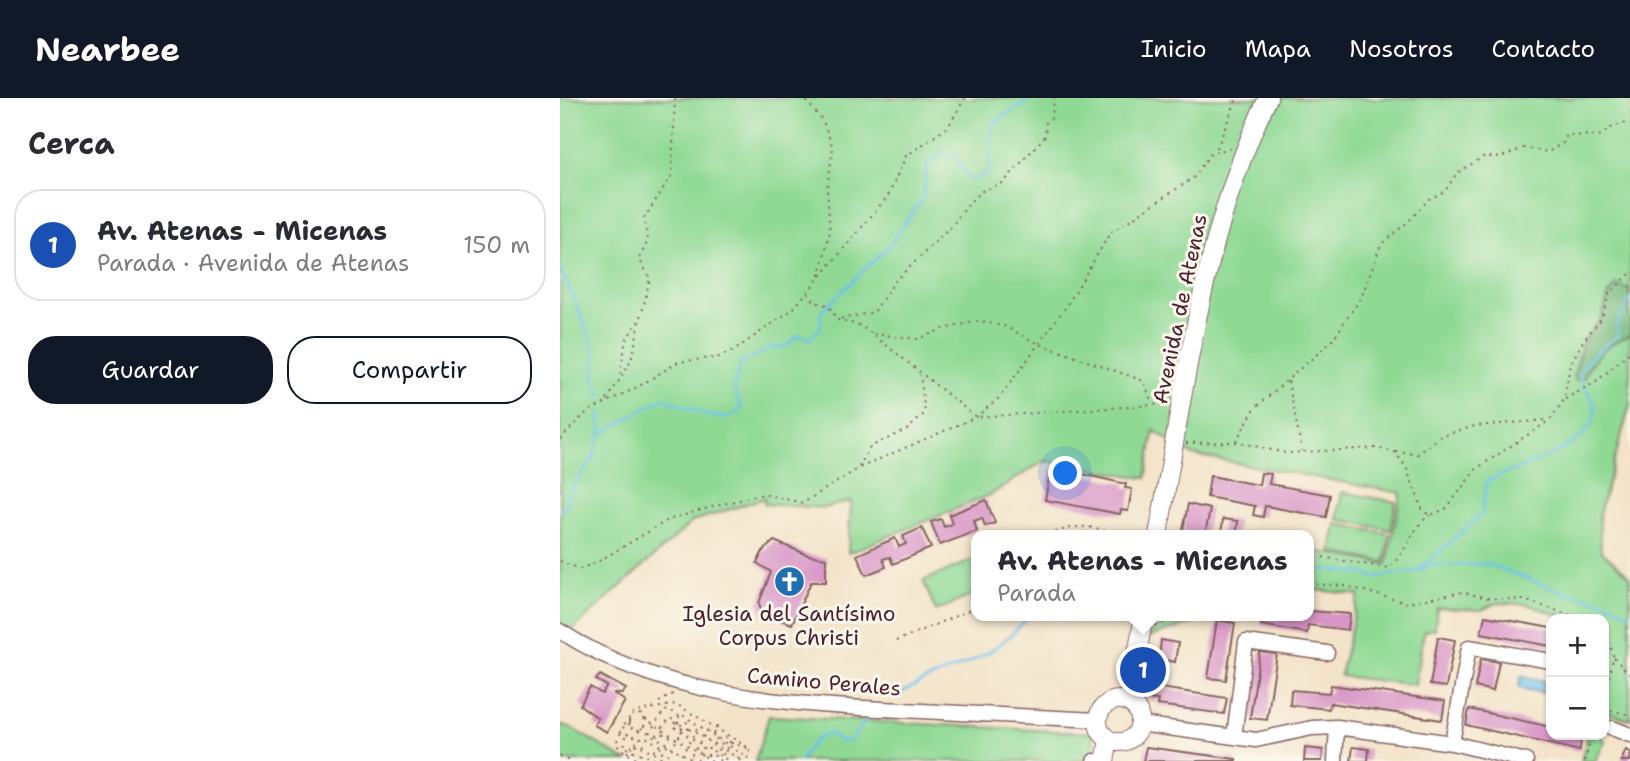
<!DOCTYPE html>
<html lang="es">
<meta charset="utf-8">
<style>
:root{--surface:#fff;--page:#f7f7f7;--text:#2b2b33;--muted:#7c7c81;--line:#e1e1e2;--accent:#111827}
body{margin:0;font-family:"Shantell Sans",sans-serif;background:var(--page);color:var(--text)}
.controls{position:absolute;right:21px;bottom:21px;display:grid;overflow:hidden;border-radius:14px;box-shadow:0 2px 5px #0004}
.controls button{width:63px;height:63px;display:grid;place-items:center;padding:0;border:0;border-bottom:2px solid var(--line);background:var(--surface);color:var(--text);font:35px sans-serif}
.you{position:absolute;left:506px;top:376px;width:24px;height:24px;margin:-18px;border:5px solid #fff;border-radius:50%;background:#1a73e8;box-shadow:0 0 0 10px #1a73e833}
.badge{display:grid;place-items:center;width:46px;height:46px;border-radius:50%;background:var(--accent);color:#fff;font-size:23px;font-weight:700}
.pin{position:absolute;translate:-50% -50%;border:4px solid #fff;box-shadow:0 2px 7px #0006}
.popup{position:absolute;left:411px;top:432px;width:343px;height:91px;box-sizing:border-box;display:grid;place-content:center;border-radius:14px;background:var(--surface);filter:drop-shadow(0 2px 5px #0005);font-size:23px;white-space:nowrap;color:var(--muted)}
.popup b{font-size:26px;color:var(--text)}
.popup::after{content:'';position:absolute;left:50%;top:100%;margin-left:-14px;border:14px solid transparent;border-top-color:var(--surface)}
.list{margin:0;padding:0;list-style:none}
h2{display:flex;justify-content:space-between;align-items:center;height:91px;margin:0;padding:0 28px;font-size:30px}
h2 small{font-size:23px;font-weight:400;color:var(--muted)}
.list li{display:grid;grid-template-columns:46px 1fr auto;gap:21px;align-items:center;box-sizing:border-box;height:112px;margin:0 14px 14px;padding:0 14px;border:2px solid var(--line);border-radius:28px}
.list b{display:block;font-size:26px;white-space:nowrap}
.list p{margin:0;font-size:23px;white-space:nowrap;color:var(--muted)}
.list em{font-size:23px;font-style:normal;color:var(--muted)}
.actions{display:flex;gap:14px;padding:21px 28px}
.actions a{flex:1;padding:16px 0;border:2px solid var(--accent);border-radius:28px;text-align:center;font-size:24px;color:var(--accent)}
.actions .main{background:var(--accent);color:#fff}
.map{position:relative;flex:none;width:1070px;height:663px;overflow:hidden}
header{display:flex;align-items:center;gap:42px;box-sizing:border-box;height:98px;padding:0 35px;background:var(--accent);color:#fff}
header strong{font-size:33px}
nav{display:flex;gap:38px;margin-inline-start:auto;font-size:24px}
main{display:flex}
aside{flex:1;background:var(--surface)}
.map>svg:first-child{display:block}
.green{fill:#90d995;stroke:#6d7c60;stroke-width:2}
.forest{fill:#74b97e;stroke:#5f6c54;stroke-width:2}
.water{fill:#6cc1e9;stroke:#5b708a;stroke-width:2}
.lines{fill:none;stroke-linecap:round;stroke-linejoin:round}
.stream{stroke:#6cc1e9;stroke-width:2.5}
.building{fill:#d894c6}
.minor-casing{stroke:#856462;stroke-width:17}
.major-casing{stroke:#856462;stroke-width:20}
.path{stroke:#856462;stroke-width:2;stroke-dasharray:2 5;stroke-linecap:butt}
.minor{stroke:#fff;stroke-width:14}
.major{stroke:#fff;stroke-width:18}
.labels{text-anchor:middle;stroke-width:6;stroke-linejoin:round;paint-order:stroke}
.street-label{font-size:21px;fill:#4a1f2b;stroke:#fbf7ec}
.poi-label{font-size:21px;fill:#4a1f2b;stroke:#fbf7ec}
</style>
<header>
<strong>Nearbee</strong>
<nav><a>Inicio</a><a>Mapa</a><a>Nosotros</a><a>Contacto</a></nav>
</header>
<main>
<aside>
<h2>Cerca<small></small></h2>
<ul class="list">
<li><span class="badge" style="background:#1a4fb4">1</span><div><b>Av. Atenas - Micenas</b><p>Parada · Avenida de Atenas</p></div><em>150 m</em></li>
</ul>
<div class="actions"><a class="main">Guardar</a><a>Compartir</a></div>
</aside>
<div class="map">
<svg width="1070" height="663" viewBox="0 0 1070 663">
<rect width="100%" height="100%" fill="#fbf7ec"/>
<filter id="ink" filterUnits="userSpaceOnUse"><feTurbulence type="fractalNoise" baseFrequency=".0143" numOctaves="2"/><feDisplacementMap in="SourceGraphic" scale="14" xChannelSelector="R" yChannelSelector="G"/><feConvolveMatrix kernelMatrix="1 2 1 2 8 2 1 2 1" color-interpolation-filters="sRGB"/></filter>
<filter id="wash" filterUnits="userSpaceOnUse"><feTurbulence type="fractalNoise" baseFrequency=".00686" numOctaves="4" result="noise"/><feDisplacementMap in="SourceGraphic" scale="28" xChannelSelector="R" yChannelSelector="G"/><feGaussianBlur stdDeviation="1.57" result="paint"/><feColorMatrix in="noise" values="0 0 0 0 0 0 0 0 0 0 0 0 0 0 0 0 0 1.4 0 .05"/><feComposite in="paint" operator="in"/></filter>
<g filter="url(#wash)">
<rect width="100%" height="100%" fill="#f3e3c8"/>
<path class="green" d="M0,0H1070V307L1039,416L1041,453L1070,478V622L1050,615L1044,620V580L1049,559L1044,543V521H1011L966,506L937,505L921,512L877,510L875,531L864,533L855,587L780,578L799,497L749,491V452L827,466L841,395L633,357L594,333L586,380L484,363L430,397L288,455L291,403L265,410L204,406L205,400L133,423L0,543Z
M782,394L836,404L831,432L777,421Z
M776,426L830,436L825,464L771,454Z
M417,460V495L376,513L363,483Z
M594,518H656L590,539Z
M209,618L533,635L534,663H195Z
M0,626L9,629L67,663H0Z
M1028,637H1041L1045,644L1035,663H1021Z"/>
<path class="forest" d="M1057,187L1070,192V237C1050,245 1032,258 1025,280L1016,283L1014,278L1023,243L1041,221L1049,196Z"/>
<path class="water" d="M961,578L985,583L982,595L959,590Z"/>
<g class="lines">
<path class="stream" d="M0,170L29,236L35,256L34,282L39,290L40,300
M40,315L41,336
M0,413L7,408L8,396L32,362L41,336C63,325 82,312 103,300L146,317L167,320L182,311L174,290L180,266L212,249L223,250L239,237L250,241L261,229L260,215L330,147L364,98L366,67L381,56L395,58L404,76L413,82L428,76C438,31 413,31 466,6L465,0
M749,470L802,475L814,479L857,473L870,467L929,466L1005,495L1047,504L1070,516
M857,473L922,416L927,383C958,367 1039,351 1035,308C1035,305 1022,285 1019,276L1026,264L1058,237L1057,226L1070,202
M340,596C392,565 426,570 469,518
M240,663C249,649 254,640 270,635L281,644L291,642L307,620"/>
</g>
<g id="blocks">
<path class="building" d="M491,369L566,386L565,390L572,391L568,413L561,412L560,416L485,402Z
M701,375L711,376L709,386L770,397L766,419L705,408L703,419L693,417L695,408L647,399L650,378L699,387Z
M426,402L435,425L425,428L422,420L414,423L417,433L380,447L371,424L381,421L384,429L392,426L389,417Z
M628,406L650,411L645,437H622Z
M663,421L678,423L676,437H661Z
M362,430L371,450L333,466L330,459L323,461L326,469L306,477L297,457L335,440L339,449L346,446L343,438Z
M214,443L248,457L266,460V484H251L232,526L202,516L199,505L211,474L197,465L203,453Z
M750,513L790,516L788,532L748,527L747,535L701,527L702,518H749Z
M925,518L991,530V548L921,535Z
M657,522L675,525L666,582L648,580Z
M878,539L895,542L886,589L870,587Z
M601,542L618,545L615,564L599,561Z
M700,554L717,556L707,622L690,620Z
M921,561L939,564L933,593L915,589Z
M40,577L66,591L62,596L53,595L65,603L47,634L34,627L38,620L20,607L30,589L42,596L47,588L36,582Z
M591,583L601,584L600,590L667,600L664,616L597,607L598,602L589,601Z
M771,587L885,603L882,622L770,605L769,611L730,607L731,592L769,595Z
M909,611L991,629V637H1021L1020,653L906,627Z
M586,649L676,661V663H583Z
M793,649L809,651L808,663H791Z
M745,650L763,652L762,663H744Z
M1066,652L1070,654V663H1061Z"/>
</g>
</g>
<g filter="url(#ink)">
<use href="#blocks" fill-opacity="0" stroke="#856462" stroke-width="2"/>
<g class="lines">
<defs>
<path id="minor" d="M0,533C101,599 225,606 342,612C407,615 472,619 537,622
M579,626L696,642L752,630L777,629L892,645L966,663
M1052,630L1070,637
M674,639L686,544L767,555
M892,645L909,549L991,563
M534,663H535
M775,663L777,629"/>
<path id="major" d="M598,437C625,291 642,135 708,0
M538 623a21 21 0 1 1 42 0a21 21 0 1 1-42 0Z
M568,604L584,518
M545,663L549,642"/>
</defs>
<use href="#minor" class="minor-casing"/>
<use href="#major" class="major-casing"/>
<path class="path" d="M657,50L677,0
M261,178L328,98L346,58L388,29L405,0
M248,195L255,204L268,207L278,222L299,227L311,235L416,319L607,306
M281,221L314,214L335,183L390,130L411,103L422,93L443,85L485,38L486,25L492,19L494,0
M314,236L357,241L383,231L419,223L444,228L479,246L584,283L592,305
M60,276L66,242L78,223
M728,283L742,353
M1005,301L1036,284L1070,254
M47,302L71,263L90,180L79,161C89,140 90,144 83,122L112,77L115,0
M0,341L27,314L78,289L118,264L159,259L175,252L233,211L259,180L270,134L267,91L273,50L263,23L244,0
M676,343L695,310L771,244L802,198L821,146L848,124L869,101L885,93L897,75L923,59H941L964,50L988,54L1003,45L1007,37L1039,38L1054,28L1070,24
M626,345L676,344L726,355L816,350L835,354L846,369L863,413L871,417L887,410L916,371L990,322L1004,302L1010,267L1023,243L1041,221L1049,196L1070,176
M836,354L858,356L881,338L915,328L987,322
M299,369L310,349L348,331L365,315L360,277
M489,437C513,427 530,425 554,437
M749,457L828,470C847,456 850,431 870,417
M0,463L20,471L39,463L108,422L155,408L203,396L243,405L299,370L416,319L440,299L508,206L550,135L633,80L651,55L672,50
M749,486L786,488L847,505L902,494L927,500L964,502L1023,521
M595,527L626,518
M1044,530L1054,559L1044,595
M336,543L417,509
M1054,560L1070,577
M99,604L113,596
M1044,614L1054,613L1070,617
M69 624a8 8 0 1 1 16 0a8 8 0 1 1-16 0Z
M81,617L84,612L116,606L189,650L190,655L186,663
M85,621L152,663L167,636
M121 628a4 4 0 1 1 8 0a4 4 0 1 1-8 0Z
M70,626L64,628L56,645L59,650L79,663
M64,627L73,615L83,612
M81,630L134,663
M102,630L110,620L122,627
M129,631L183,663
M79,632L83,647
M60,633L79,640L86,639L100,648L103,656L99,663
M89,635L104,613L110,612L119,618
M153,636L159,625
M96,637L101,635L117,641
M66,638L64,649L99,663
M157,640L152,649L154,654L169,663
M171,645L182,648
M93,653L108,647
M73,654L79,641
M67,655L75,644L107,663
M0,658L9,663
M148,658L149,643
M104,663L123,632
M109,663H118
M118,663L139,628
M128,663L150,628
M137,663L144,652L142,647L113,628L121,616L188,660
M159,663L170,645V639
M179,663L187,649
M1025,663L1032,637"/>
<use href="#minor" class="minor"/>
<use href="#major" class="major"/>
</g>
</g>
<defs>
<symbol id="church-disc" viewBox="-11 -11 22 22"><circle r="9.5" fill="#1f6fb2" stroke="#fbf7ec"/><path d="M-1.2-6h2.4v3.5h3.3v2.4h-3.3V6h-2.4V-.1h-3.3v-2.4h3.3Z" fill="#fff"/></symbol>
</defs>
<g fill-rule="evenodd">
<use href="#church-disc" x="212" y="466" width="35" height="35"/>
</g>
<g class="labels">
<g class="street-label">
<text transform="translate(620 211) rotate(-78)" y="7">Avenida de Atenas</text>
<text transform="translate(264 584) rotate(5)" y="7">Camino Perales</text>
</g>
<g class="poi-label">
<text x="229" y="523">Iglesia del Santísimo<tspan x="229" dy="24">Corpus Christi</tspan></text>
</g>
</g>
</svg>
<div class="controls">
<button>+</button>
<button>−</button>
</div>
<div class="you"></div>
<div class="pin badge" style="left:583px;top:572px;background:#1a4fb4">1</div>
<div class="popup"><b>Av. Atenas - Micenas</b>Parada</div>
</div>
</main>
